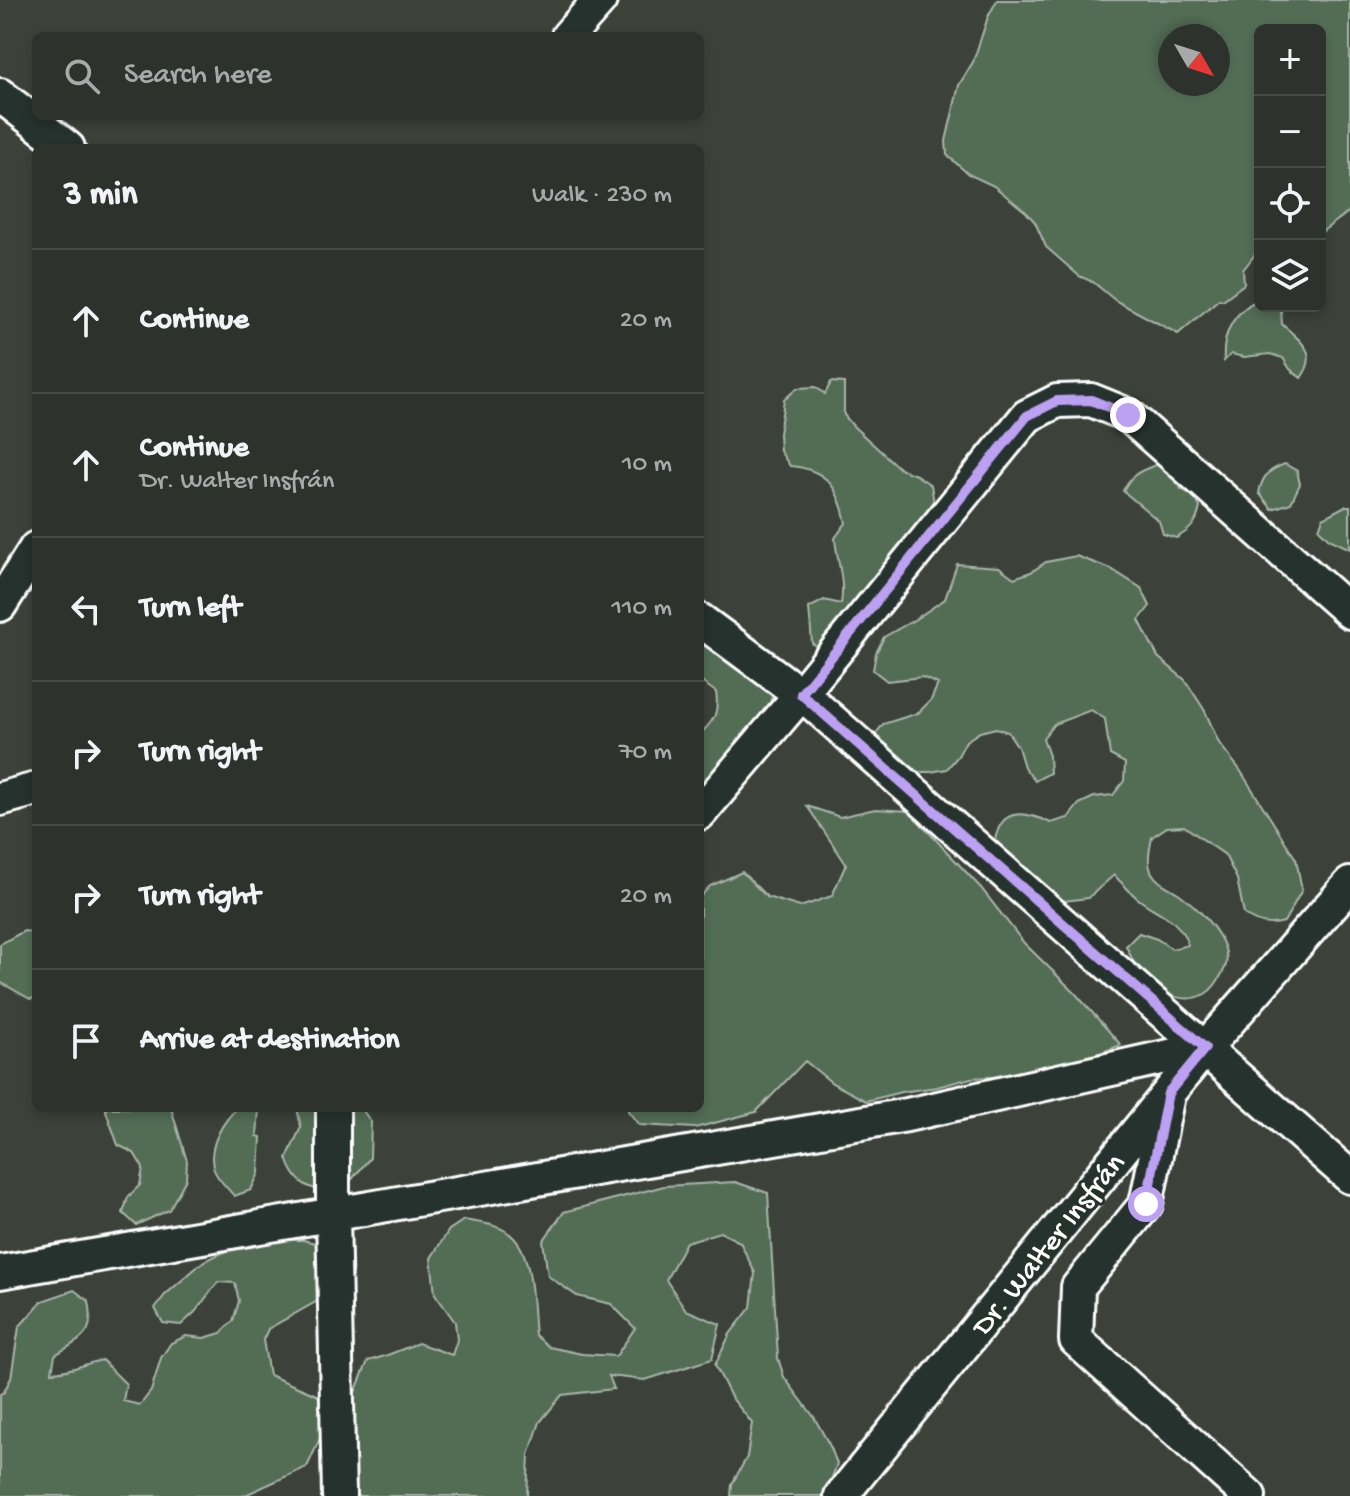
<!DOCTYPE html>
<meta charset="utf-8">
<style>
:root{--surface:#2d322c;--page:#353a34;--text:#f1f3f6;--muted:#a7aaa9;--line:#484d48}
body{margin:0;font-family:"Gochi Hand",sans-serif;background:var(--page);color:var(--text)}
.controls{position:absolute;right:24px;top:24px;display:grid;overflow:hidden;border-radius:12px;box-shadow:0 4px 12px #0003}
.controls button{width:72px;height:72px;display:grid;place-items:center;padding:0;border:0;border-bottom:2px solid var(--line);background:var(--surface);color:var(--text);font:40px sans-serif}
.compass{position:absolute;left:1158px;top:24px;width:72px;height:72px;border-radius:50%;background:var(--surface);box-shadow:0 4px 12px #0003;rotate:129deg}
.stop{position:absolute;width:24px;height:24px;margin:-18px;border:6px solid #bca0f2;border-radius:50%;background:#fff}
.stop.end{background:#bca0f2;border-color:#fff;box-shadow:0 2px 8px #0008}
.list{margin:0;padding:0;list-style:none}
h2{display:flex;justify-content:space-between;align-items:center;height:104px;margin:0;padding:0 32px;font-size:34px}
h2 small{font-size:26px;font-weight:400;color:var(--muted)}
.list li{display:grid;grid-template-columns:52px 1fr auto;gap:24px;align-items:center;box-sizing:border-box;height:144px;padding:0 32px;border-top:2px solid var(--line)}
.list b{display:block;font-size:30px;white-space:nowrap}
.list p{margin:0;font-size:26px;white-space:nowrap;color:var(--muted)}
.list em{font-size:26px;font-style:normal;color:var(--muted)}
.icon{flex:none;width:44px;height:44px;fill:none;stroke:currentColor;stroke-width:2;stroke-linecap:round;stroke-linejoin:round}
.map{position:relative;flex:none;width:1350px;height:1496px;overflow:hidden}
.search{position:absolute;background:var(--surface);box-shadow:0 4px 12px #0003;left:32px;top:32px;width:672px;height:88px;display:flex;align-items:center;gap:20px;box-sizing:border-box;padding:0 28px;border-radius:12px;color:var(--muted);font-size:30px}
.panel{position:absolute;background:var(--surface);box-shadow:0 4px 12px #0003;left:32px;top:144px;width:672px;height:968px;border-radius:12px}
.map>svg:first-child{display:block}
.green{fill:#536d54;stroke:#a9b6aa;stroke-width:2;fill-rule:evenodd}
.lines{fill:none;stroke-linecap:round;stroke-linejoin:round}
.street-casing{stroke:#fff;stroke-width:38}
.street{stroke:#26332d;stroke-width:32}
.route{stroke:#bca0f2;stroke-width:10}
.labels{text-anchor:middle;stroke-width:6;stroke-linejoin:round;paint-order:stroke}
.street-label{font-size:30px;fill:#fff;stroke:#26332d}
</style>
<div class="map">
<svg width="1350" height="1496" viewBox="0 0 1350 1496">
<rect width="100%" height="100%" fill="#3c423a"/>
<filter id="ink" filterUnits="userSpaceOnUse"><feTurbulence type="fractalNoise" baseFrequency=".0125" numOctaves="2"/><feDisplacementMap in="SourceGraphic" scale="16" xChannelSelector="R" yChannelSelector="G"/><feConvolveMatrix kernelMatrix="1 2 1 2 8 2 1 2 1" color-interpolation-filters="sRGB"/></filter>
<g filter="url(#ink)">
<path class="green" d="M997,0H1350V211L1320,233V30H1260V251L1256,253L1243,270L1244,284L1223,300L1219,299L1178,334L1116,301L1093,282L1079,276L1046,247L1035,222L1026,212L994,186L968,174L947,155L946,141L959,85L973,62L988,17ZM1170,36H1218V84H1170Z
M1257,300L1260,301V306H1275L1281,310L1282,324C1301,342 1320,352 1301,378L1290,369L1283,358L1270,354L1244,357L1231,354L1224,361C1222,333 1233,313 1257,300Z
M831,382L844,383V415L853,426L900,469L916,475L931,485C935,507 938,534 931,556C929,562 925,568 922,573L825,655L812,643L809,608L824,600L841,604C845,579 837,562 835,538L846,523C839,489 828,469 790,466L780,451L779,434L784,400L797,388L816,387L825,394Z
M1158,464L1172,466L1181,489L1193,495L1200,507C1197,523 1191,530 1176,538L1163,534L1159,521L1123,491C1131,473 1141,471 1158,464Z
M1285,464L1297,471L1300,484L1291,503L1272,509L1259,493C1262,477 1268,470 1285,464Z
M1345,506H1350V549L1329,539L1319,529L1323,518Z
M1076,556L1111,569L1141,588L1150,606L1139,620L1158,657L1185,680L1205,711L1219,743L1240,770L1296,859L1302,890L1284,922C1270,926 1256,924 1244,914L1237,879L1225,855L1184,826L1167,827L1152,837C1150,849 1146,862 1152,873C1158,884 1172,888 1181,895C1199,909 1237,945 1224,970C1220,978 1214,989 1205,994C1186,1005 1158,994 1144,978C1136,970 1131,956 1126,946L1139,933L1157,939L1172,949L1188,945C1180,918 1157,914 1137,898C1129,891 1121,882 1114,875L1088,898L1064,901L1036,880L993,857C995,814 1012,805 1051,823L1068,818L1079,804L1094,797L1113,795L1124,781L1125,763L1110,755L1105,719L1091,710L1054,724L1043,738L1049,756L1050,773L1035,781L1024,767L1018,747L1008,732L996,728L980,732L966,741L958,756L947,769L930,772H912L870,742L883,724L918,713L931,700L938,684L922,677L887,681L873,670L876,653L884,637L914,620L945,599L957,564L999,567L1014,578L1031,572L1046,562Z
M700,640L718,642L775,686C770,710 754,735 738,752C729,763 715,771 703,780L700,785V734C715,720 719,712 716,692L700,681Z
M807,806L840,817L875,809L909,811L981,888L1024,943L1075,993L1121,1045L1043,1074L971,1078L937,1087L901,1092L866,1101L832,1083L805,1061L756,1112L695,1128L639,1125L628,1111V1108H700V897L710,886L742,872L767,897L800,907L832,896L846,864Z
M24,931L36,933V998L30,999L0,982V944Z
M106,1108H171L187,1161L186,1179L169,1210L136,1225L123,1213L128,1197L140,1185L143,1168L134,1153L118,1145L106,1111Z
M234,1108H259L257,1136L261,1137L259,1173L251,1190L234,1196C228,1188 218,1180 214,1170C207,1150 220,1126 234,1111Z
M297,1108H361L371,1122L370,1158L342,1191C313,1192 296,1187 287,1158L301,1127Z
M735,1182L768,1193L778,1358L784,1377L814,1417L831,1448L837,1464L825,1496H731L732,1484L747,1457L752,1423L731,1397L715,1365L730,1334L751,1307L755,1273L740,1242L720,1232L686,1242L666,1280L686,1310L720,1324L712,1359L645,1380L609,1376L614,1389L562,1395L540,1422L529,1455L527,1496H343L351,1402L368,1361L385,1356L418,1343L452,1355L457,1340L455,1322L435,1294L431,1258L449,1230L464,1220C480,1223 500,1224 512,1236C534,1255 532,1308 535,1335L549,1347L582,1354L616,1356L635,1328L611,1304L577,1296L548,1276L543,1241L564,1212L664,1186Z
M251,1240H303L320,1244L328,1295L268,1329L263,1340L269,1375L326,1399L322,1434L307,1467L243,1496H0V1394L4,1392L11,1378L19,1327L42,1301L74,1290L89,1301C96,1335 81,1339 55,1355L52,1372C72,1371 83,1364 102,1360L126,1384L123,1401L140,1405L151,1391L161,1358L171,1343L186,1336L204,1338L221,1333L233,1321L239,1301L235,1283L218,1282L195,1312L181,1325L163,1323L155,1308L165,1295L204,1261Z"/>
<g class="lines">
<defs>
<path id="street" d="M568,36L600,0
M0,95L68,148
M0,605L36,548
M700,620L811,702L1350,1177
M0,799L36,789
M700,813L801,694L1027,416L1057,401L1091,400L1128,415L1350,612
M1167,1100L1146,1204L1078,1287L1076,1340L1249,1496
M333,1108V1214L339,1496
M0,1272L907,1115L1205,1048
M841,1496L1205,1048L1350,884"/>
</defs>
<use href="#street" class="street-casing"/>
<use href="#street" class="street"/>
</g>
</g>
<g class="lines" filter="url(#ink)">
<path class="route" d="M1128,415L1091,400L1057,401L1027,416L801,694L1205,1048L1168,1093L1146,1204"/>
</g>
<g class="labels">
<g class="street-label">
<text transform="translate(1047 1243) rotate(-51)" y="10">Dr. Walter Insfrán</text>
</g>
</g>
</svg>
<div class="controls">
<button>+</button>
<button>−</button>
<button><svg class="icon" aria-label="locate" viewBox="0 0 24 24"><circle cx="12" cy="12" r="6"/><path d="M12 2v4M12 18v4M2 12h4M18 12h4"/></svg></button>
<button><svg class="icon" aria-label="layers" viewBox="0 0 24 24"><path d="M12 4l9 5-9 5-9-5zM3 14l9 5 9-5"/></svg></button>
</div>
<svg class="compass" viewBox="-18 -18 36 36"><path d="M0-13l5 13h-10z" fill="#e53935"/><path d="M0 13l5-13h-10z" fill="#a7aaa9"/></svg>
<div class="stop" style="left:1146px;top:1204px"></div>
<div class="stop end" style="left:1128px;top:415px"></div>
<div class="search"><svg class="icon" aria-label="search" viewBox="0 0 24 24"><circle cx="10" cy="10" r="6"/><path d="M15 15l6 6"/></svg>Search here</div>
<section class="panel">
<h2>3 min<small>Walk · 230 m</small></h2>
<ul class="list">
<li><svg class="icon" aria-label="ahead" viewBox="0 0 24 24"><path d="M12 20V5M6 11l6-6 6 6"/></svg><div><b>Continue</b></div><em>20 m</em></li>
<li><svg class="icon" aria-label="ahead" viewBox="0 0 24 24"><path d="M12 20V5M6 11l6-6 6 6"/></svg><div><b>Continue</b><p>Dr. Walter Insfrán</p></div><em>10 m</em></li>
<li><svg class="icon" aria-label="left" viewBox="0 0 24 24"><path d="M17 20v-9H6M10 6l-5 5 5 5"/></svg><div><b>Turn left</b></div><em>110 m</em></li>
<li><svg class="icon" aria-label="right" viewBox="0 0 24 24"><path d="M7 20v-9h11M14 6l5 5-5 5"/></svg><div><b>Turn right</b></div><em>70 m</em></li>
<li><svg class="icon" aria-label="right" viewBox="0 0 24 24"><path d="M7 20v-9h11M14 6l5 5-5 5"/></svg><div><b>Turn right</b></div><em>20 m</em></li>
<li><svg class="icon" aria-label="arrive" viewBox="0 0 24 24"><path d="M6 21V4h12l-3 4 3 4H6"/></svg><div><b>Arrive at destination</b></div></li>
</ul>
</section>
</div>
